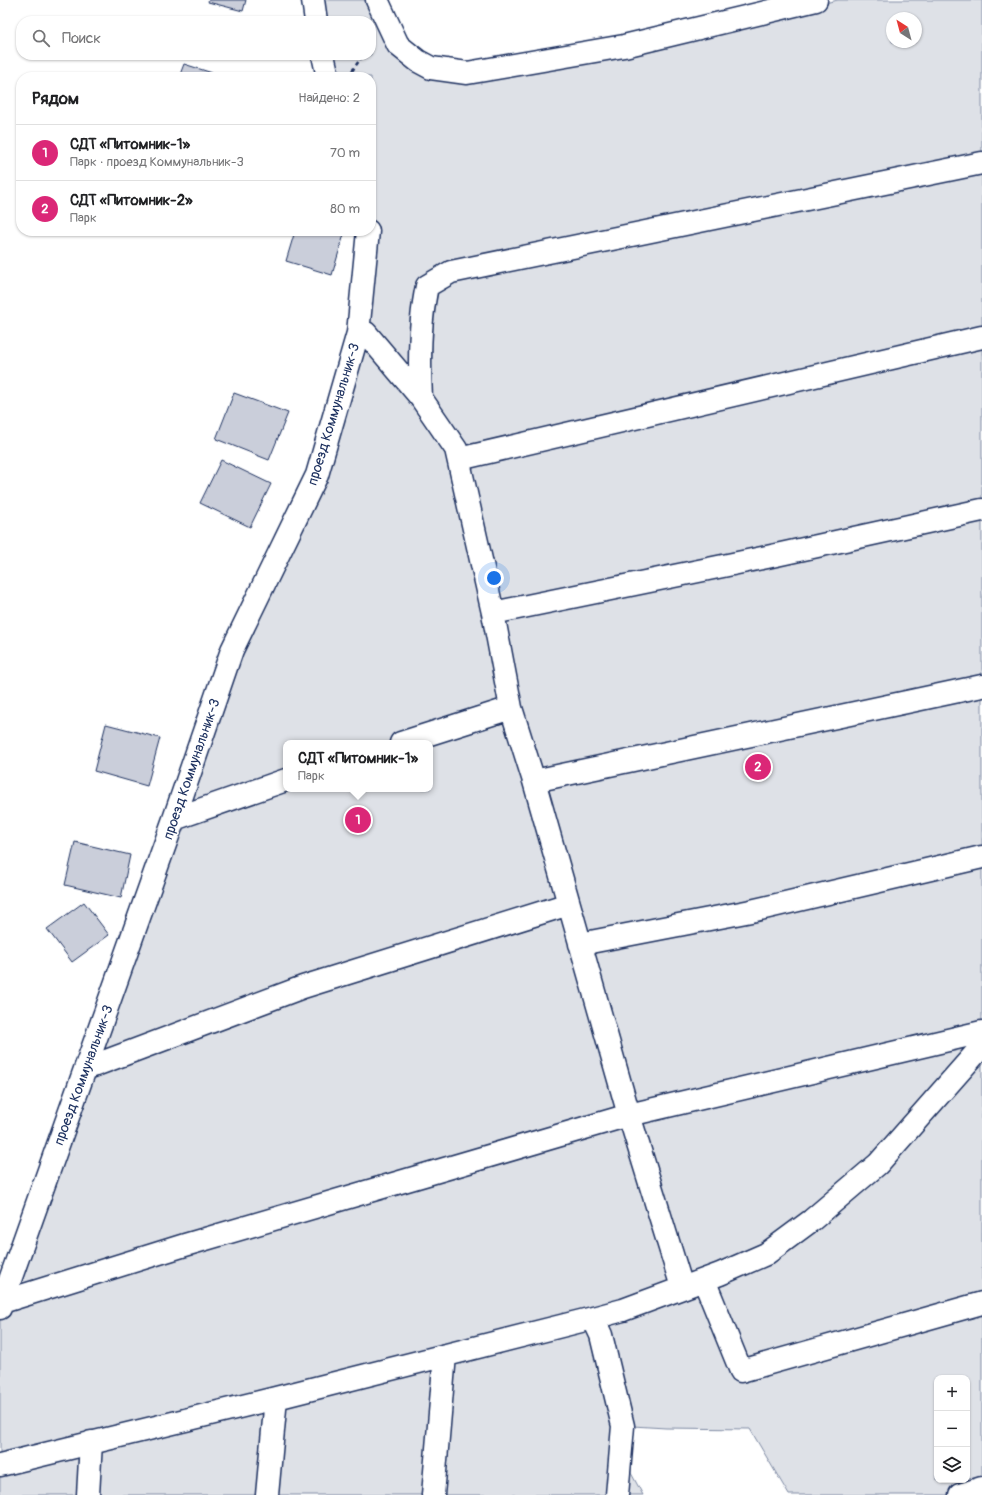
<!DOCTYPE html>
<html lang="ru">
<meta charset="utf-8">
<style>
:root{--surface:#fff;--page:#f2f2f2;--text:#202124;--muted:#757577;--line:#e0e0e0;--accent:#db2777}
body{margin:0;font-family:Pangolin,sans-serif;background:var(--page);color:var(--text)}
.controls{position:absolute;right:12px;bottom:12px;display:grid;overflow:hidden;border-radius:8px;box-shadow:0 1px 3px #0004}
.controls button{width:36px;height:36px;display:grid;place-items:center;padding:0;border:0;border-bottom:1px solid var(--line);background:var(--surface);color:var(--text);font:20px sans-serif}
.compass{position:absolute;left:886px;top:12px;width:36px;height:36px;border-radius:50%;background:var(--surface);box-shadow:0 1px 3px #0004;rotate:324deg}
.you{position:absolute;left:494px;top:578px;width:14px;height:14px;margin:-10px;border:3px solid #fff;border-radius:50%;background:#1a73e8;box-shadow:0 0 0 6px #1a73e833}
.badge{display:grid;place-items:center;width:26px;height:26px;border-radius:50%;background:var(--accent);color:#fff;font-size:13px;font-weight:700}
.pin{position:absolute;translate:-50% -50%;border:2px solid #fff;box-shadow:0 1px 4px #0006}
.popup{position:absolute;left:283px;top:740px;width:150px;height:52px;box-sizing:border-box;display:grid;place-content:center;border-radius:8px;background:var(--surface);filter:drop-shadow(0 1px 3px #0005);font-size:13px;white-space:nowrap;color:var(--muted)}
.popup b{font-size:15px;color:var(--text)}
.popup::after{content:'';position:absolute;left:50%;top:100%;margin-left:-8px;border:8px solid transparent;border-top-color:var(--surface)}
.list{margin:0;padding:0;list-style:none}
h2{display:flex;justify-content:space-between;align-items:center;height:52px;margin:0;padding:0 16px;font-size:17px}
h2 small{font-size:13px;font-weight:400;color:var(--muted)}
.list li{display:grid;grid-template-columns:26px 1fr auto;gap:12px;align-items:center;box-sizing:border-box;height:56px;padding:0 16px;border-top:1px solid var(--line)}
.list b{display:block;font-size:15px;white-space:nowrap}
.list p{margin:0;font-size:13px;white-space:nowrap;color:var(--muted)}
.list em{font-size:13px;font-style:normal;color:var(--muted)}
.icon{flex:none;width:22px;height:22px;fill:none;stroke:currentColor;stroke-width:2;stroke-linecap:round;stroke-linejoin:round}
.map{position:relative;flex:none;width:982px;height:1495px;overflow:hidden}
.search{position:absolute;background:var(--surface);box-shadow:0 1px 3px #0004;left:16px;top:16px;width:360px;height:44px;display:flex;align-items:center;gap:10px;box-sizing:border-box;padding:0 14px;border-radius:16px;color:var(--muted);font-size:15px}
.panel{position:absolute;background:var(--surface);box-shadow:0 1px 3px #0004;left:16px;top:72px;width:360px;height:164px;border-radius:16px}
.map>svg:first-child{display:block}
.green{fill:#dee1e7;stroke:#7c88a2;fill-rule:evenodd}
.building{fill:#caceda;stroke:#1b2f5e}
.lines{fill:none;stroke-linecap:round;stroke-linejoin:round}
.minor-casing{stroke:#1b2f5e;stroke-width:25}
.path{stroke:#1b2f5e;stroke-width:2.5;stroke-dasharray:4 3;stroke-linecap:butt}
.minor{stroke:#fff;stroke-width:22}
.labels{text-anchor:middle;stroke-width:3;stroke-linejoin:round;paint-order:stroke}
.street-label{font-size:14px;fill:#1b2f5e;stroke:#fff}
</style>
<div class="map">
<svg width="982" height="1495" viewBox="0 0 982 1495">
<rect width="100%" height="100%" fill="#fff"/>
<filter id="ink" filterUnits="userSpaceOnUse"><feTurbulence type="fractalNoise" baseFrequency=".025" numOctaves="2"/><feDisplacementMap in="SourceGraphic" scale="8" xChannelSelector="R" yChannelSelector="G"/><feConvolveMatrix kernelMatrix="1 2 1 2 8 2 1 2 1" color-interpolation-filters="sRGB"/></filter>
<g filter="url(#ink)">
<path class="green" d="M320,0H373L434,73L608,52L838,0H982V1495H789L750,1429L666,1428L632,1426L631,1473L643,1495H0V1319L238,648L361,337L453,449L515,704L459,445L369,330L374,232L371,220V77H334L330,55H371V21H324ZM892,18H916V42H892ZM286,743H430V789H286ZM937,1378H967V1480H937Z"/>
<path class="building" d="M209,0H246L243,11L208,2Z
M184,64L225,77H179Z
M295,231H345L332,275L286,261Z
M234,393L288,413L269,460L216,439Z
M221,460L271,484L250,527L200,503Z
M106,724L160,738L147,786L94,771Z
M75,842L130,855L121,898L65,885Z
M84,902L109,935L72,962L47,929Z"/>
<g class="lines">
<defs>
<path id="minor" d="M313,0L316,21
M377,0L398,45L418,61L431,68L467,73L624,46L816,0
M323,55L328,77
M358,333H366L421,398L456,449L493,613L511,708L534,781L629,1115L682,1287
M421,398C419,360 419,323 427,286L451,272L982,163
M459,459L982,337
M493,613L767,557L982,510
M401,743L511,708
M534,781L982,686
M174,819L286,780
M580,944L751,911L982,857
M85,1069L303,987L569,904
M704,1280L741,1371L982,1303
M2,1302L185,1245L629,1115L982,1032
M0,1308L174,819L232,650L317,475L358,333L368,231
M593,1318L601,1335L623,1426L617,1495
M0,1465L276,1398L593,1318L623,1310L720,1274L766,1254L812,1220L878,1164L982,1046
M88,1495L91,1442
M267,1495L276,1398
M433,1495L445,1355
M960,1495L982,1488"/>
</defs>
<use href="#minor" class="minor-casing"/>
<path class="path" d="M352,71L363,55"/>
<use href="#minor" class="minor"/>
</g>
</g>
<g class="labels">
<g class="street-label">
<text transform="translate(333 414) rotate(-73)" y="5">проезд Коммунальник-3</text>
<text transform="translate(191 769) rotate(-71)" y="5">проезд Коммунальник-3</text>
<text transform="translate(83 1075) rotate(-70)" y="5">проезд Коммунальник-3</text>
</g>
</g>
</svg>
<div class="controls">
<button>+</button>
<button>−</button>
<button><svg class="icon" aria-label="layers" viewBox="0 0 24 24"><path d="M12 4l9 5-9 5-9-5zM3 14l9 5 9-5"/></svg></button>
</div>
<svg class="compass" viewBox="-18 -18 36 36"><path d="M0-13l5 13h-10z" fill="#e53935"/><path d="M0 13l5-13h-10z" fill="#757577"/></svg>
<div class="you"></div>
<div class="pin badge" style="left:358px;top:820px">1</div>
<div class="popup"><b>СДТ «Питомник-1»</b>Парк</div>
<div class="pin badge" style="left:758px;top:767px">2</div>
<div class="search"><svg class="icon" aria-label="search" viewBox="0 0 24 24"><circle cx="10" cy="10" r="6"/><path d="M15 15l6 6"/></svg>Поиск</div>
<section class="panel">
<h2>Рядом<small>Найдено: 2</small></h2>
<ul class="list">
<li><span class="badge">1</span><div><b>СДТ «Питомник-1»</b><p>Парк · проезд Коммунальник-3</p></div><em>70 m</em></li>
<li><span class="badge">2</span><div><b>СДТ «Питомник-2»</b><p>Парк</p></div><em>80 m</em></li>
</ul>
</section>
</div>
